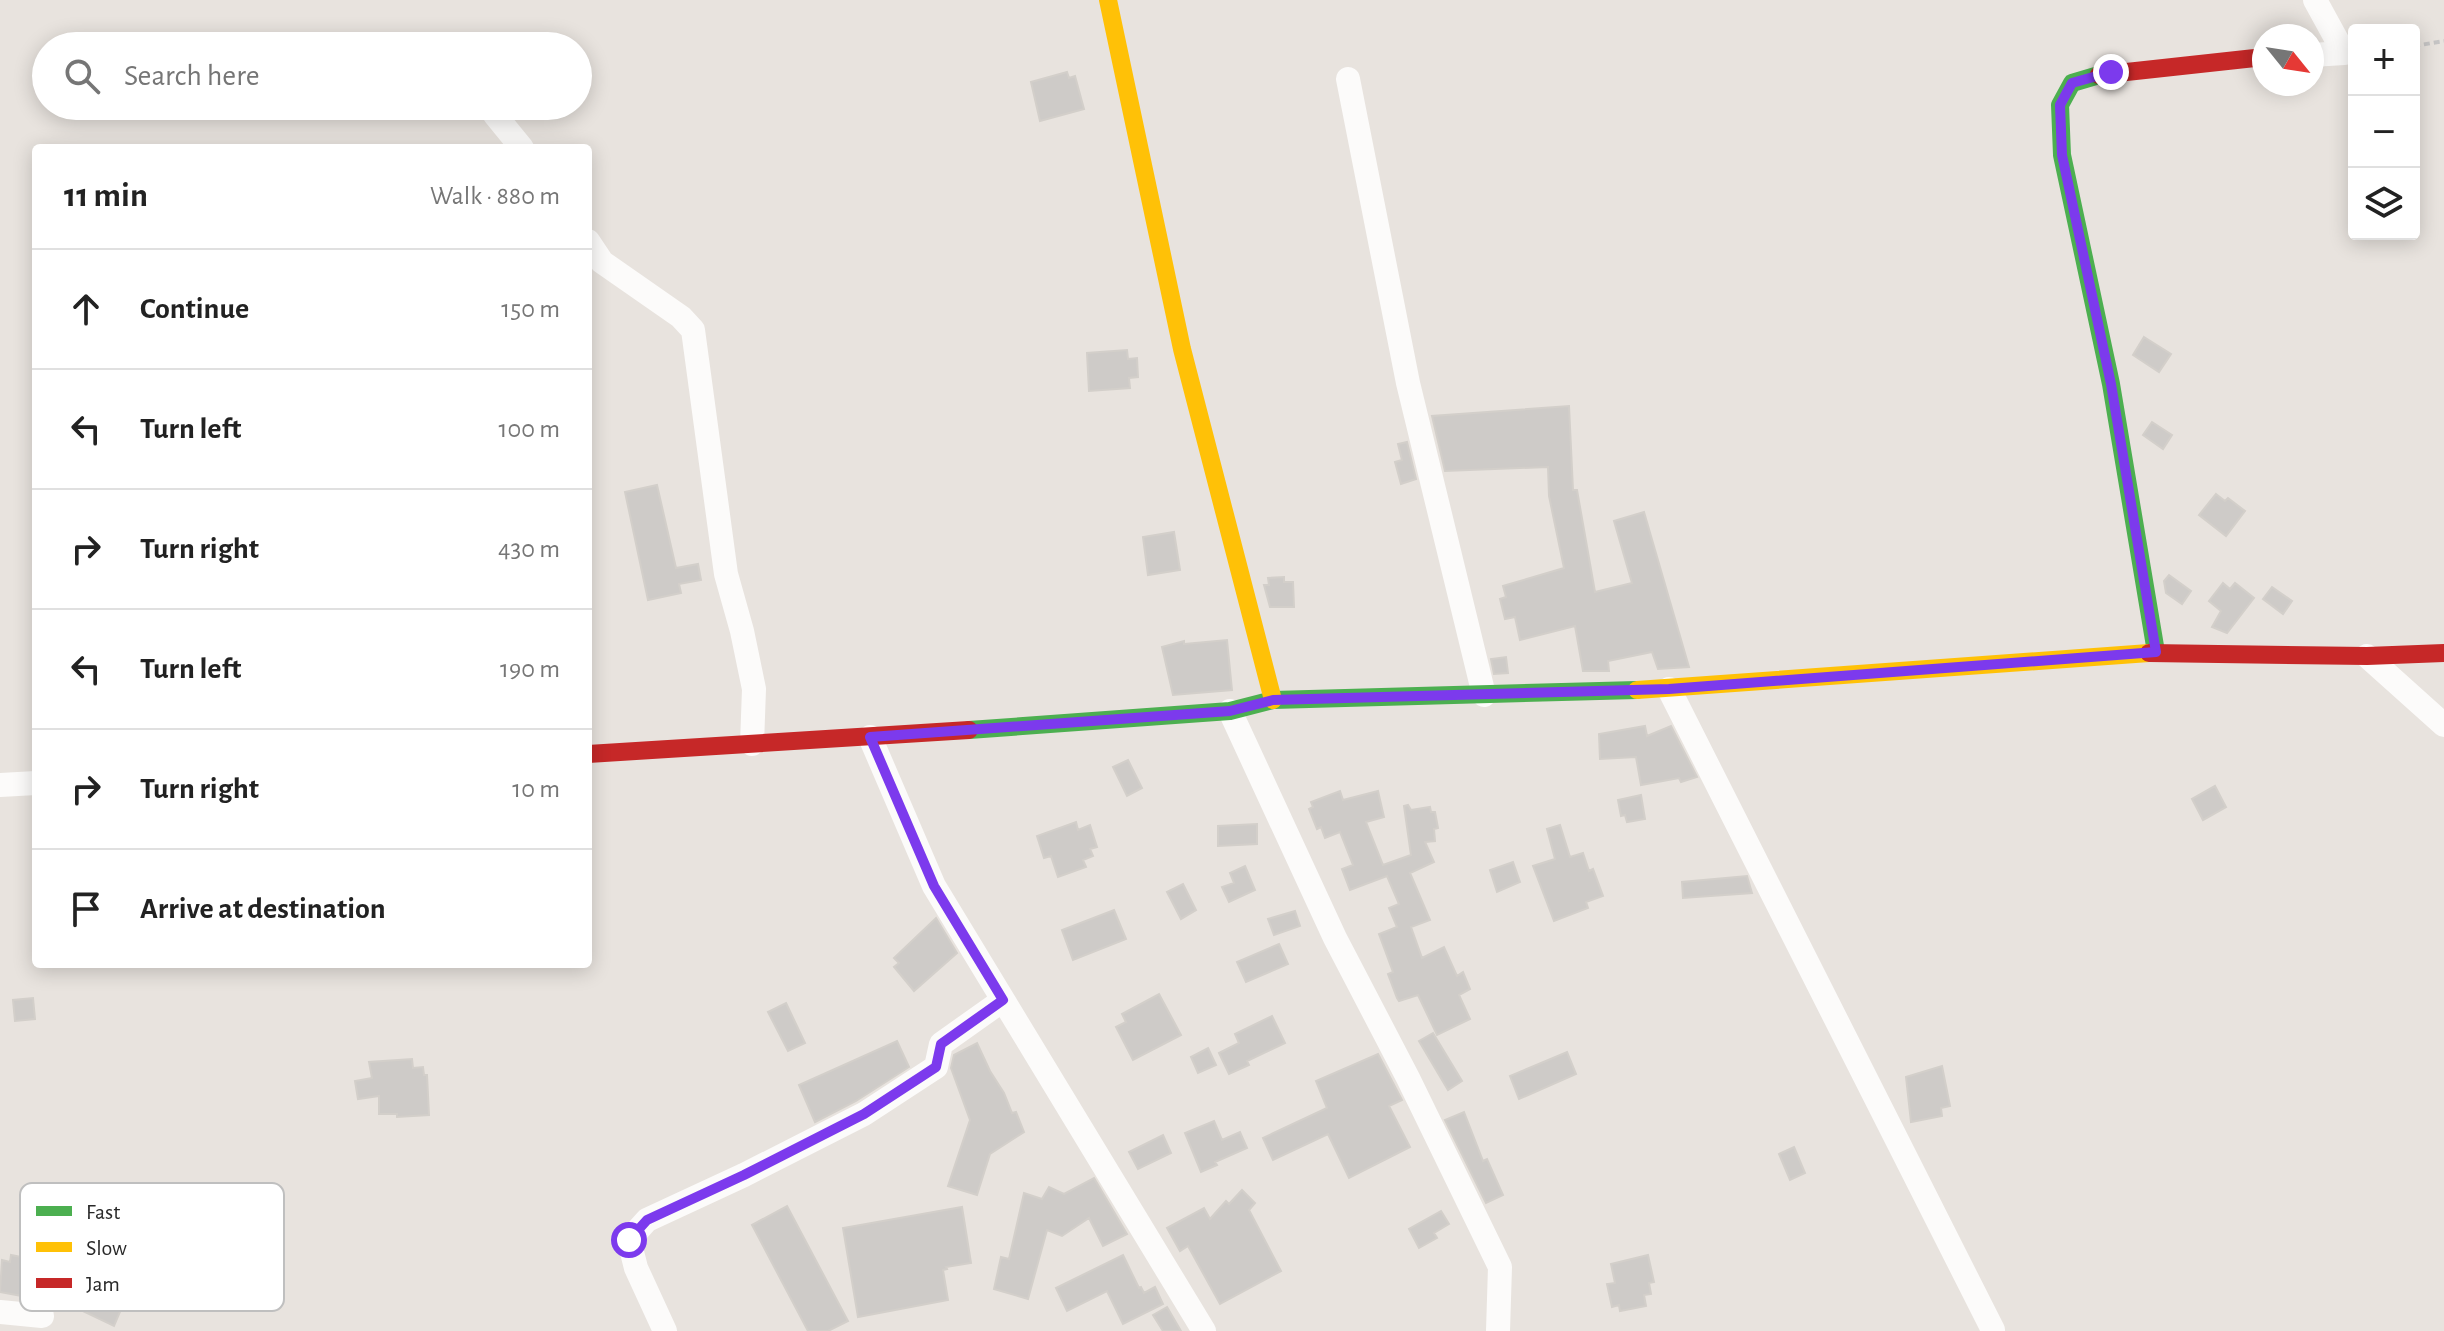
<!DOCTYPE html>
<meta charset="utf-8">
<style>
:root{--surface:#fff;--page:#f2f2f2;--text:#222;--muted:#767676;--line:#e0e0e0}
body{margin:0;font-family:"Alegreya Sans",sans-serif;background:var(--page);color:var(--text)}
.controls{position:absolute;right:24px;top:24px;display:grid;overflow:hidden;border-radius:8px;box-shadow:0 4px 20px #0003}
.controls button{width:72px;height:72px;display:grid;place-items:center;padding:0;border:0;border-bottom:2px solid var(--line);background:var(--surface);color:var(--text);font:40px sans-serif}
.compass{position:absolute;left:2252px;top:24px;width:72px;height:72px;border-radius:50%;background:var(--surface);box-shadow:0 4px 20px #0003;rotate:120deg}
.stop{position:absolute;width:24px;height:24px;margin:-18px;border:6px solid #7c3aed;border-radius:50%;background:#fff}
.stop.end{background:#7c3aed;border-color:#fff;box-shadow:0 2px 8px #0008}
.list{margin:0;padding:0;list-style:none}
h2{display:flex;justify-content:space-between;align-items:center;height:104px;margin:0;padding:0 32px;font-size:34px}
h2 small{font-size:26px;font-weight:400;color:var(--muted)}
.list li{display:grid;grid-template-columns:52px 1fr auto;gap:24px;align-items:center;box-sizing:border-box;height:120px;padding:0 32px;border-top:2px solid var(--line)}
.list b{display:block;font-size:30px;white-space:nowrap}
.list em{font-size:26px;font-style:normal;color:var(--muted)}
.icon{flex:none;width:44px;height:44px;fill:none;stroke:currentColor;stroke-width:2;stroke-linecap:round;stroke-linejoin:round}
.map{position:relative;flex:none;width:2444px;height:1331px;overflow:hidden}
.search{position:absolute;background:var(--surface);box-shadow:0 4px 20px #0003;left:32px;top:32px;width:560px;height:88px;display:flex;align-items:center;gap:20px;box-sizing:border-box;padding:0 28px;border-radius:44px;color:var(--muted);font-size:30px}
.panel{position:absolute;background:var(--surface);box-shadow:0 4px 20px #0003;left:32px;top:144px;width:560px;height:824px;border-radius:8px}
.map>svg:first-child{display:block}
.building{fill:#cecbc8;stroke:#d3cfca;stroke-width:2}
.lines{fill:none;stroke-linecap:round;stroke-linejoin:round}
.path{stroke:#c6c5c5;stroke-width:4;stroke-dasharray:6 4;stroke-linecap:butt}
.street{stroke:#fcfbfa;stroke-width:24}
.fast{stroke:#4caf50;stroke-width:18}
.slow{stroke:#ffc107;stroke-width:18}
.jam{stroke:#c62828;stroke-width:18}
.route{stroke:#7c3aed;stroke-width:10}
.key{fill:#fff;stroke:#bfbfbf;stroke-width:2}
.key-label{font-size:22px;fill:#292929}
</style>
<div class="map">
<svg width="2444" height="1331" viewBox="0 0 2444 1331">
<rect width="100%" height="100%" fill="#e8e3de"/>
<path class="building" d="M1067,72L1069,78L1075,76L1084,109L1040,121L1031,82Z
M2144,337L2171,354L2159,372L2133,355Z
M1127,350L1128,359L1137,358L1138,377L1129,378L1130,388L1089,391L1087,353Z
M1569,406L1573,490H1577L1595,592L1632,583L1614,521L1644,512L1689,667L1658,669L1652,652L1608,661L1609,671H1583L1575,626L1520,640L1515,617L1505,619L1500,599L1506,597L1503,586L1564,568L1549,496L1548,467L1445,471L1432,416Z
M2152,422L2172,435L2163,449L2143,435Z
M1407,442L1416,479L1401,484L1395,462L1402,460L1398,444Z
M657,485L676,568L698,564L701,580L679,584L681,593L648,600L625,492Z
M2216,494L2225,501L2228,498L2245,511L2226,536L2199,515Z
M1174,532L1180,570L1148,575L1143,537Z
M2169,575L2191,591L2182,604L2166,593L2164,581Z
M1284,577V582H1293L1294,607H1270L1264,585H1269L1268,578Z
M2223,583L2230,589L2235,583L2254,598L2227,633L2212,627L2221,611L2209,601Z
M2272,587L2292,601L2283,614L2263,599Z
M1227,640L1232,690L1173,695L1162,647L1184,641V644Z
M1506,657L1508,673L1494,674L1491,659Z
M1645,726L1647,736L1671,726L1697,777L1681,782L1679,778L1641,785L1636,757L1600,759L1599,734Z
M1128,760L1142,788L1127,796L1113,767Z
M2215,786L2226,807L2203,820L2192,799Z
M1340,791L1343,800L1378,791L1384,817L1366,822L1383,865L1411,855L1404,806L1408,805L1411,810L1430,807L1431,812H1435L1438,828L1434,829L1435,841L1425,842L1434,862L1410,873L1430,920L1411,927L1422,958L1444,947L1457,976L1463,972L1470,989L1459,995L1470,1019L1437,1035L1418,995L1399,1001L1397,998L1388,974L1393,972L1379,934L1397,927L1389,908L1399,904L1387,876L1350,890L1342,869L1353,865L1340,832L1325,838L1321,827L1317,829L1309,809L1313,807L1311,802Z
M1641,795L1645,819L1627,822L1625,815L1621,816L1618,800Z
M1076,822L1078,830L1090,825L1097,847L1090,849L1093,856L1083,860L1086,867L1058,877L1051,856L1044,858L1037,836Z
M1257,824V844L1218,846V826Z
M1560,825L1570,857L1583,853L1589,871L1593,869L1603,896L1586,902L1588,908L1554,921L1533,866L1555,859L1547,829Z
M1513,862L1520,882L1497,892L1490,870Z
M1245,866L1255,890L1229,902L1222,887L1234,883L1230,873Z
M1747,876L1752,893L1683,898L1682,882Z
M1183,884L1196,910L1181,919L1167,892Z
M1114,910L1126,939L1073,960L1062,930Z
M1295,911L1300,926L1274,935L1268,919Z
M936,918L957,953L914,991L894,967L899,963L894,958Z
M1279,944L1288,964L1246,982L1237,962Z
M1159,994L1181,1035L1133,1060L1116,1027L1126,1022L1122,1014Z
M33,998L35,1019L15,1021L13,1000Z
M786,1003L805,1043L788,1051L768,1012Z
M1272,1016L1285,1043L1247,1061L1249,1065L1229,1074L1219,1053L1239,1043L1235,1034Z
M1433,1033L1462,1081L1448,1090L1419,1041Z
M897,1041L909,1067L856,1101L815,1122L799,1085Z
M977,1043L990,1071L1004,1093L1012,1113L1016,1112L1024,1132L990,1154L977,1195L948,1186L970,1120L951,1068L954,1055Z
M1208,1048L1216,1065L1198,1073L1191,1057Z
M1567,1052L1576,1074L1519,1099L1510,1076Z
M1378,1054L1402,1100L1389,1106L1410,1147L1349,1178L1328,1134L1273,1160L1263,1138L1327,1108L1316,1081Z
M412,1059L413,1068L423,1067L424,1075H427L429,1115L397,1117V1114H379V1096L358,1099L355,1081L372,1078L369,1062Z
M1942,1066L1950,1106L1941,1108L1942,1116L1911,1122L1906,1077Z
M1464,1112L1483,1161L1487,1159L1503,1195L1486,1203L1445,1120Z
M1214,1121L1222,1140L1240,1132L1247,1148L1215,1162L1217,1165L1201,1172L1185,1133Z
M1163,1135L1171,1153L1138,1169L1129,1152Z
M1794,1147L1805,1173L1790,1180L1779,1154Z
M1094,1178L1127,1234L1103,1246L1089,1218L1062,1236L1047,1230L1028,1299L994,1289L1001,1257L1009,1259L1024,1193L1042,1199L1049,1187L1064,1194Z
M1242,1190L1255,1203L1249,1210L1281,1271L1220,1304L1188,1246L1180,1251L1167,1228L1204,1208L1210,1219L1226,1201L1229,1204Z
M787,1206L848,1321L828,1331H808L752,1225Z
M47,1207L63,1210L54,1257L68,1259L65,1275L43,1272L38,1299L0,1292L2,1260L10,1262L11,1255L36,1260Z
M962,1207L971,1263L946,1267L947,1269L943,1270L948,1300L858,1317L843,1228Z
M1441,1211L1449,1224L1434,1233L1437,1238L1419,1248L1409,1229Z
M1123,1255L1139,1288L1141,1287L1144,1293L1155,1287L1163,1304L1123,1324L1107,1291L1067,1311L1056,1288Z
M1648,1255L1654,1282L1649,1283L1651,1294L1644,1295L1646,1306L1620,1311L1619,1305L1612,1307L1607,1284L1615,1283L1611,1264Z
M73,1281L104,1288L102,1298L122,1307L114,1326L83,1311L67,1308Z
M1167,1307L1181,1331H1163L1153,1315Z"/>
<g class="lines">
<path class="path" d="M2414,46L2444,41"/>
<path class="street" d="M2312,55L2344,53L2315,0
M1348,79L1408,383L1484,695
M494,106L495,115L522,148
M588,241L602,262L681,317L693,330L726,574L742,631L754,689L752,744
M2367,656L2444,725
M1669,689L1993,1330
M1230,711L1335,938L1408,1078L1500,1267L1498,1331
M870,737L934,886L1204,1331
M0,785L36,783
M0,1312L42,1316
M665,1331L636,1268L629,1240L647,1220L744,1175L864,1114L936,1067L941,1044L1003,1000"/>
<path class="fast" d="M2099,75L2072,83L2060,105L2062,155L2111,384L2156,652
M969,730L1230,711L1273,700L1637,690"/>
<path class="slow" d="M1108,0L1182,349L1273,700
M1637,690L2149,653"/>
<path class="jam" d="M2099,75L2264,57
M2149,653L2367,656L2444,653
M588,754L969,730"/>
</g>
<g class="lines">
<path class="route" d="M629,1240L647,1220L744,1175L864,1114L936,1067L941,1044L1003,1000L934,886L870,737L1230,711L1273,700L1669,689L2156,652L2111,384L2062,155L2060,105L2072,83L2111,72"/>
</g>
<rect x="20" y="1183" width="264" height="128" rx="12" class="key"/>
<rect x="36" y="1206" width="36" height="10" fill="#4caf50"/>
<rect x="36" y="1242" width="36" height="10" fill="#ffc107"/>
<rect x="36" y="1278" width="36" height="10" fill="#c62828"/>
<g class="key-label">
<text x="86" y="1219">Fast</text>
<text x="86" y="1255">Slow</text>
<text x="86" y="1291">Jam</text>
</g>
</svg>
<div class="controls">
<button>+</button>
<button>−</button>
<button><svg class="icon" aria-label="layers" viewBox="0 0 24 24"><path d="M12 4l9 5-9 5-9-5zM3 14l9 5 9-5"/></svg></button>
</div>
<svg class="compass" viewBox="-18 -18 36 36"><path d="M0-13l5 13h-10z" fill="#e53935"/><path d="M0 13l5-13h-10z" fill="#767676"/></svg>
<div class="stop" style="left:629px;top:1240px"></div>
<div class="stop end" style="left:2111px;top:72px"></div>
<div class="search"><svg class="icon" aria-label="search" viewBox="0 0 24 24"><circle cx="10" cy="10" r="6"/><path d="M15 15l6 6"/></svg>Search here</div>
<section class="panel">
<h2>11 min<small>Walk · 880 m</small></h2>
<ul class="list">
<li><svg class="icon" aria-label="ahead" viewBox="0 0 24 24"><path d="M12 20V5M6 11l6-6 6 6"/></svg><div><b>Continue</b></div><em>150 m</em></li>
<li><svg class="icon" aria-label="left" viewBox="0 0 24 24"><path d="M17 20v-9H6M10 6l-5 5 5 5"/></svg><div><b>Turn left</b></div><em>100 m</em></li>
<li><svg class="icon" aria-label="right" viewBox="0 0 24 24"><path d="M7 20v-9h11M14 6l5 5-5 5"/></svg><div><b>Turn right</b></div><em>430 m</em></li>
<li><svg class="icon" aria-label="left" viewBox="0 0 24 24"><path d="M17 20v-9H6M10 6l-5 5 5 5"/></svg><div><b>Turn left</b></div><em>190 m</em></li>
<li><svg class="icon" aria-label="right" viewBox="0 0 24 24"><path d="M7 20v-9h11M14 6l5 5-5 5"/></svg><div><b>Turn right</b></div><em>10 m</em></li>
<li><svg class="icon" aria-label="arrive" viewBox="0 0 24 24"><path d="M6 21V4h12l-3 4 3 4H6"/></svg><div><b>Arrive at destination</b></div></li>
</ul>
</section>
</div>
